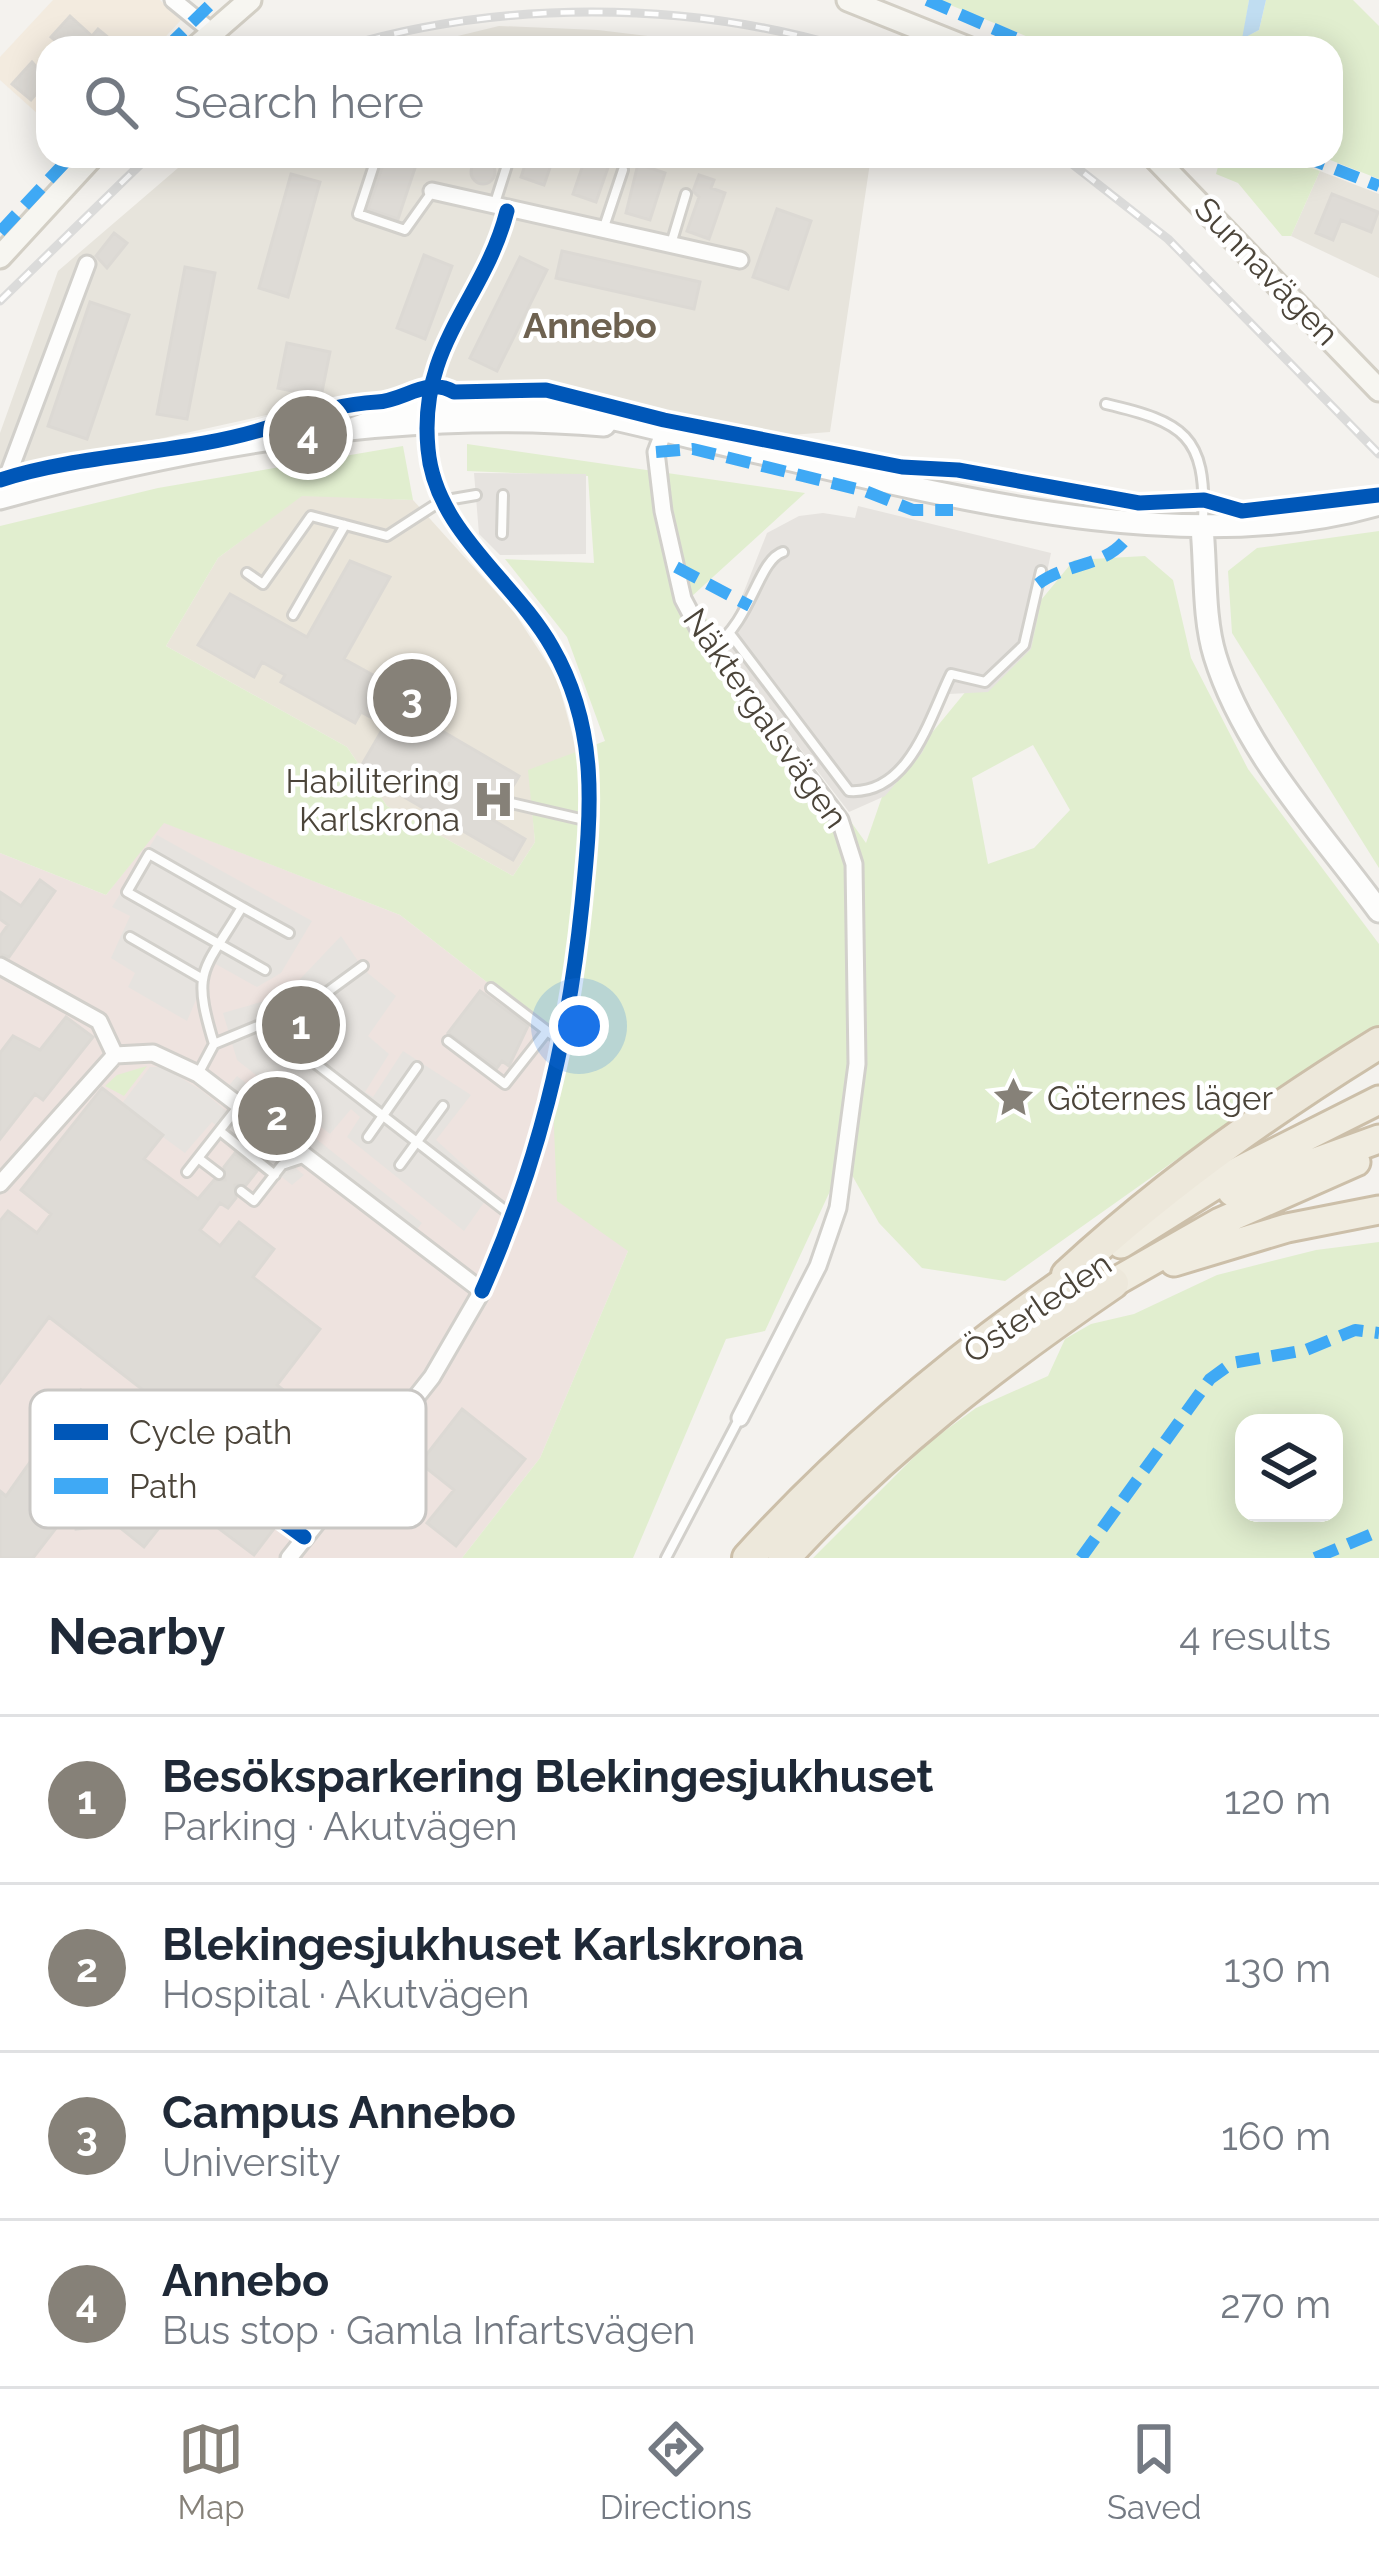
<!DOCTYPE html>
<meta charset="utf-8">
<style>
:root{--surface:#fff;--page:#f6f6f7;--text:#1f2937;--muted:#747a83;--line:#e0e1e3;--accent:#868178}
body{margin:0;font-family:Raleway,sans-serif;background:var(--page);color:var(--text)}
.controls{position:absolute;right:36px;bottom:36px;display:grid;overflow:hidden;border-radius:24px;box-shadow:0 6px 30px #0003}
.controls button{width:108px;height:108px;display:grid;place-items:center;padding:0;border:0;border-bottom:3px solid var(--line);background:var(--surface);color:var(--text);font:60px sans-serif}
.you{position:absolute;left:579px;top:1026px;width:42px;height:42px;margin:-30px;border:9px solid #fff;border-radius:50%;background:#1a73e8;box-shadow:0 0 0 18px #1a73e833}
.badge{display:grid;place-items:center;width:78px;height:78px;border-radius:50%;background:var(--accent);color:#fff;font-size:39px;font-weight:700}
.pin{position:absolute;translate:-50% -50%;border:6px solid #fff;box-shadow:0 3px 12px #0006}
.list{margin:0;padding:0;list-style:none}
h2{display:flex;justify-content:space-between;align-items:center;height:156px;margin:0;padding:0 48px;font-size:51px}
h2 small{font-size:39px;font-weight:400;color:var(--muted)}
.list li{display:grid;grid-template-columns:78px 1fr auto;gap:36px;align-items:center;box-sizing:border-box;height:168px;padding:0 48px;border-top:3px solid var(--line)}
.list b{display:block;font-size:45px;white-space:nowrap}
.list p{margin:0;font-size:39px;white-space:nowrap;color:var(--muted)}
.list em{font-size:39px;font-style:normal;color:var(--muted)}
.icon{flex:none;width:66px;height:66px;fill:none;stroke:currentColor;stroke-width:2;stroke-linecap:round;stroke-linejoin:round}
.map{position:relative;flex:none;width:1379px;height:1558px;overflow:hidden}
.search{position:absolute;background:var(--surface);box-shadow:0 6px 30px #0003;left:36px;right:36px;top:36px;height:132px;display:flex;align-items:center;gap:30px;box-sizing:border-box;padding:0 42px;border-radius:36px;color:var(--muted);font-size:45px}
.sheet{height:828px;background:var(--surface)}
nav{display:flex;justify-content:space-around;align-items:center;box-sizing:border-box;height:168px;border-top:3px solid var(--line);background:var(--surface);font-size:33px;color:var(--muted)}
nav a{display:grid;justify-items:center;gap:6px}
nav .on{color:var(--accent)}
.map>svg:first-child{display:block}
.residential{fill:#e7e4dc}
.commercial{fill:#f3ebdf}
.education{fill:#eae5da}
.medical{fill:#eee3df}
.green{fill:#e1eecf;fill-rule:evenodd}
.parking{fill:#e6e3df}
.water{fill:#c0ddf1}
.building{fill:#dedbd6;stroke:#dcd9d4;stroke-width:3}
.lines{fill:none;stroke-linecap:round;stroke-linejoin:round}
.service-casing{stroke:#d2d0cb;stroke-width:14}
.minor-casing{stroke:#d2d0cb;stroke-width:21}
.tertiary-casing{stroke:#d2d0cb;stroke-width:27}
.secondary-casing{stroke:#d3cfc5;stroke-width:27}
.trunk-casing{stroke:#ccbfa9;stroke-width:33}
.motorway-casing{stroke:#ccbfa9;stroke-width:36}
.service{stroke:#fdfdfc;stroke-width:8}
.minor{stroke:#fdfdfc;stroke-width:15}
.tertiary{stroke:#fdfdfc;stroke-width:21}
.secondary{stroke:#f7f6f1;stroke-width:21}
.trunk{stroke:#f0ece0;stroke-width:27}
.motorway{stroke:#ede8db;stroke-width:30}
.rail-casing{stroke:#dbdbda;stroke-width:9}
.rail{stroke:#fff;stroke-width:4.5;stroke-dasharray:14;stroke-linecap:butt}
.quiet{stroke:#3fa9f5;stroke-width:12;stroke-dasharray:24 12;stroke-linecap:butt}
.cycleway-casing{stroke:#fff;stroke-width:22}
.cycleway{stroke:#0057b8;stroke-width:15}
.labels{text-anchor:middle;stroke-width:9;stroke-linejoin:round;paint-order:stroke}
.street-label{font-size:33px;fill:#4b4439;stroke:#fff}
.poi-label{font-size:33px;fill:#4b4439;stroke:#fff;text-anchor:end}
.neighbourhood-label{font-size:36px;font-weight:bold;fill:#6e6250;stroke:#fff}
.key{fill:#fff;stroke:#c9c7c4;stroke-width:3}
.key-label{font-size:33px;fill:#4b4439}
</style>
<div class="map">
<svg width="1379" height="1558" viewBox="0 0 1379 1558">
<rect width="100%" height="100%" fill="#f4f2ee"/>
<path class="residential" d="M499,26L598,30L747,48H408Z
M192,156H871L830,432L765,437L561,392L447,389L321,403L0,474V433L58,271Z
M1320,171L1379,194V278L1291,236Z"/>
<path class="commercial" d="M53,0H160L181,20L155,48H48V123L0,80V57Z"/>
<path class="education" d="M302,495L413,500L514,612L557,678L577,752L529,771L535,842L513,876L387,806L347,747L166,646L218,558Z"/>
<path class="medical" d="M163,822L400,915L550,1031L628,1251L540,1458L462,1558H0V853L106,895Z"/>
<path class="green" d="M938,0H1249L1243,38L1259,30L1266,0H1353L1379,26V179L1320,156H1331V48H1055Z
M1221,156H1279L1320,171L1291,236H1282L1238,183L1216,174Z
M467,444L805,493L691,597L866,843L884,791L1074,560L1145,556L1173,580L1191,658L1248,769L1379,944V1056L1214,1133L1005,1281L922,1268L879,1223L844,1161L765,1331L726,1339L633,1558H462L540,1458L628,1251L557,1201L550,1031L400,915L164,823L106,895L0,853V526L158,488L403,446L413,500L302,496L218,558L166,646L347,747L387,806L513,876L535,842L528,770L605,741L567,637L505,559L594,563L588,476L467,471ZM1033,745L1070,810L1034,848L988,864L972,778Z
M1379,531V868L1232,633L1228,571L1257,548Z
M147,1066L124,1096L105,1086L117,1075Z
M1379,1242V1558H813L928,1443L976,1408L1048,1376L1065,1339L1091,1324L1134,1314L1217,1275L1316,1250ZM1244,1423H1334V1513H1244Z"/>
<path class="parking" d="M474,473L586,474V554L500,555L479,534Z
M858,506L1051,553L1031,649L988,692L949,694L922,753L885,796L849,812L726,652L720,633L735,614L767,533L799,516L823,513L855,518Z
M157,835L312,921L281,973L257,987L212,962L187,1021L128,987L135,973L111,958L130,916L112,907Z
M341,936L364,970L396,996L368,1036L389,1054L365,1092L373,1097L403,1051L471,1095L436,1140L492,1191L464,1231L347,1137L360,1117L351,1109L330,1134L237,1060L223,1013L285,995Z
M150,1067H163L201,1090L304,1175L292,1185L212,1122L185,1153L120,1106Z
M237,1076L422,1223L413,1234L225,1090Z"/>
<path class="water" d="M1249,0H1266L1259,30L1242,39Z"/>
<path class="building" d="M70,16L92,36L98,29L110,39L106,48H64L51,37Z
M32,62L48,80L31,100L12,84Z
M386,156H419L398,219L368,209Z
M528,156H554L544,185L521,177Z
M586,156H612L596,202L573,194Z
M471 172a12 12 0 1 1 24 0a12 12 0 1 1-24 0Z
M638,164L665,173L650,220L626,213Z
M291,174L320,182L288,297L259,288Z
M699,175L714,180L711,188L725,193L709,239L687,231L699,197L693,191Z
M1332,194L1378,212L1371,232L1341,220L1333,240L1316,233Z
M777,209L811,221L788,289L753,277Z
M114,233L127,243L107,268L96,256Z
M562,251L700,282L694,309L556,278Z
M424,255L452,266L425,339L397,328Z
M520,257L547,270L497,371L470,358Z
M185,267L215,273L187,419L157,414Z
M90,302L129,315L87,439L48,426Z
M287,343L330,352L321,397L278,388Z
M350,561L390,577L344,659L384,681L377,693L519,776L493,820L525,839L513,860L387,787L392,780L363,763L385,725L361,712L355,723L281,682L285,675L262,662L254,677L198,645L230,594L307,637Z
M40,880L55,891L9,957L0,954V936L8,925L0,919V892L21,906Z
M480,991L528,1026L509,1066L502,1061L497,1068L448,1033Z
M66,1017L93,1037L43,1100L35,1094L0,1139V1053L13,1036L40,1050Z
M102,1088L163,1135L144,1159L198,1199L214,1180H225L224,1167L235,1153L257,1171L246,1185H235L236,1198L228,1208L220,1203L200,1230L220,1246L239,1222L274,1249L253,1277L320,1329L277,1385L302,1405V1421L287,1426L264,1411L255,1422L251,1419L224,1453L49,1317L0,1383V1221L8,1211L37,1233L51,1214L21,1190Z
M81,1390L114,1415L65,1486L95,1509L97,1527L76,1529L73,1506L33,1558H0V1491L6,1496Z
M462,1409L525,1459L456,1546L427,1523L454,1490L420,1463Z
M157,1435L276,1526L254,1555L181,1500L144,1547L113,1522L160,1462L146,1450Z"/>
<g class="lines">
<defs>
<path id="service" d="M377,156L358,214L405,230L432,192
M493,156L508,162L494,206
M603,230L623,170
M671,244L686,194
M1106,404C1183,422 1207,435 1203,520
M502,534L503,495
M247,573L263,584L311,516L387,536L441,501L476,495
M293,615L345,525
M731,635L849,791C909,795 929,719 951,674L985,682L1024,645L1041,571
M713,648C752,620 758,560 783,552
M511,803L589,821
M242,907L289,933
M130,937L201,978
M491,988L563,1043
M266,1025L511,1215
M448,1041L505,1084L546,1032
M214,1044C191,968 203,973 242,907L149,854L127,892L265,970
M214,1044L311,1004L363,966
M198,1074L214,1044
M220,1131L275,1175
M368,1137L417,1067
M198,1158L219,1174
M400,1165L443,1106
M187,1172L238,1107
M241,1191L254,1201L282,1165L303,1158
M666,1558L739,1419"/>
<path id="minor" d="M173,0L211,31
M432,191L740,260
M664,431L656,452L663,511L683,599L703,637L840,820L854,864L857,1064L838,1208L818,1266L740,1418
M0,496L87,264
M0,966L99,1021L115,1055
M0,1184L115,1055L153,1053L198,1074L482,1291L432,1377L289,1558
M482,1291C538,1164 568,1042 582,904C591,813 600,730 552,647C514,580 435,531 428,449C418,344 484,301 507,211"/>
<path id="tertiary" d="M355,428C487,376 583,413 713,442C917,487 1174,564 1379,504
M0,498C194,444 403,408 604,425
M1202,528C1206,569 1203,617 1215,656C1244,751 1321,832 1379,911"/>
<path id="secondary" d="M848,0L968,48
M195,48L250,0
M1153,156L1379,390
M0,257L93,156"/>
<path id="trunk" d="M1232,1192L1379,1139
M1121,1244L1236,1172L1379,1100
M1174,1262L1287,1228L1379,1210
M1113,1283L1220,1222L1356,1162"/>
<path id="motorway" d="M1067,1275C1163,1186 1267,1112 1379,1043
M748,1558C849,1447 961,1354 1085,1269
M784,1558C883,1450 993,1365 1113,1283"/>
</defs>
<use href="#service" class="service-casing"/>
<use href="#minor" class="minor-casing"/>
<use href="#tertiary" class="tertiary-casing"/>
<use href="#secondary" class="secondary-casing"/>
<use href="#trunk" class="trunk-casing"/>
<use href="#motorway" class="motorway-casing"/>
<use href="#service" class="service"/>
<use href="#minor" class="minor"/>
<use href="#tertiary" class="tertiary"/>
<use href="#secondary" class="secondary"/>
<use href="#trunk" class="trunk"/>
<use href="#motorway" class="motorway"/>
<defs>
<path id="rail" d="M340,48C499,0 685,0 845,48
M1062,156L1168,239L1379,454
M0,301L149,156"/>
</defs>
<use href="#rail" class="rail-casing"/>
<use href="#rail" class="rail"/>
<path class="quiet" d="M927,0L1038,48
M166,48L215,0
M1302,156L1379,186
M0,232L71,156
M656,452L693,449L865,491L913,510H953
M676,567L750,606
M1038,584C1067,562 1103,568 1126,539
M1081,1558L1210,1379L1232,1363L1306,1350L1355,1330L1379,1333
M1315,1558L1379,1531"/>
<defs>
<path id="cycleway" d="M0,480C87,452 184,455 270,427C306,416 338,404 377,402C404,401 427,376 454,392L546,390L664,420L902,467L958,470L1139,503L1204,500L1242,511L1379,495
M482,1291C538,1164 568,1042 582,904C591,813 600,730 552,647C514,580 435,531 428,449C418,344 484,301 507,211
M135,1413L304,1537"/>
</defs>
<use href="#cycleway" class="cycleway-casing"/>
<use href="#cycleway" class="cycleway"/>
</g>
<defs>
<symbol id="hospital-bare" viewBox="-9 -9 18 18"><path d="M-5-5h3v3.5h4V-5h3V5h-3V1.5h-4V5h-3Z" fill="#868178" stroke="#fff" stroke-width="2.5" paint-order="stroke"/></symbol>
<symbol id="sight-bare" viewBox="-9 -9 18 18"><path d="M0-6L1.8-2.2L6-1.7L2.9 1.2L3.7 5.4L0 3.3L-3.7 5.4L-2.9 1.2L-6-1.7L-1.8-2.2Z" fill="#868178" stroke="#fff" stroke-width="2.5" paint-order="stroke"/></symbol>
</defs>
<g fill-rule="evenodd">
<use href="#hospital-bare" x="464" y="770" width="59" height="59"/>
<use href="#sight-bare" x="984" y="1068" width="59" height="59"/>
</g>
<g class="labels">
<g class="street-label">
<text transform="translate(1267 271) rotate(46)" y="12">Sunnavägen</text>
<text transform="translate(766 718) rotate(55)" y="12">Näktergalsvägen</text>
<text transform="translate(1037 1307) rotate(-34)" y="12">Österleden</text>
</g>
<g class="poi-label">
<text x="460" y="793">Habilitering<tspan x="460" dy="38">Karlskrona</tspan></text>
<text x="1047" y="1110" text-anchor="start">Göternes läger</text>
</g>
<g class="neighbourhood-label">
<text x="590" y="338">Annebo</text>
</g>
</g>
<rect x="30" y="1390" width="396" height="138" rx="18" class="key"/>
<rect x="54" y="1424" width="54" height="16" fill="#0057b8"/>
<rect x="54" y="1478" width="54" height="16" fill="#3fa9f5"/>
<g class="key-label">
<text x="129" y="1444">Cycle path</text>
<text x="129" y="1498">Path</text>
</g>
</svg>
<div class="controls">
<button><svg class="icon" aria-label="layers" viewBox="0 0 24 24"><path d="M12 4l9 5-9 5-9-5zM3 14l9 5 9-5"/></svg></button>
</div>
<div class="you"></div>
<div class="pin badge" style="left:301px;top:1025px">1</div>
<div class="pin badge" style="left:277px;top:1116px">2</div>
<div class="pin badge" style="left:412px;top:698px">3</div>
<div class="pin badge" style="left:308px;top:435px">4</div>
<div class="search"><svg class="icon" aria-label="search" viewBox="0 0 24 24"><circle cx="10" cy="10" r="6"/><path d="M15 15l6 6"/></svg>Search here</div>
</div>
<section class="sheet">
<h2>Nearby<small>4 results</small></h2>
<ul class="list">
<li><span class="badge">1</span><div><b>Besöksparkering Blekingesjukhuset</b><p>Parking · Akutvägen</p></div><em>120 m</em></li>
<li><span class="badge">2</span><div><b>Blekingesjukhuset Karlskrona</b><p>Hospital · Akutvägen</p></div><em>130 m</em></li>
<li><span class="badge">3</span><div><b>Campus Annebo</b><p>University</p></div><em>160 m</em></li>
<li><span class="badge">4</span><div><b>Annebo</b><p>Bus stop · Gamla Infartsvägen</p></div><em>270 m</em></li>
</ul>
</section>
<nav>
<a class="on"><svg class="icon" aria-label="map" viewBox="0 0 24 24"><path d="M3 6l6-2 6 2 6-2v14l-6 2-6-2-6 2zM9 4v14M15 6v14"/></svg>Map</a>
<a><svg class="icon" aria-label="directions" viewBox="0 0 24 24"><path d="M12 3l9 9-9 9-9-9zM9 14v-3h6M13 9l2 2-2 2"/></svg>Directions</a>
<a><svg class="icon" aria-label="saved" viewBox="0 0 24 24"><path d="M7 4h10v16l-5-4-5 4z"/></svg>Saved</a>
</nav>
